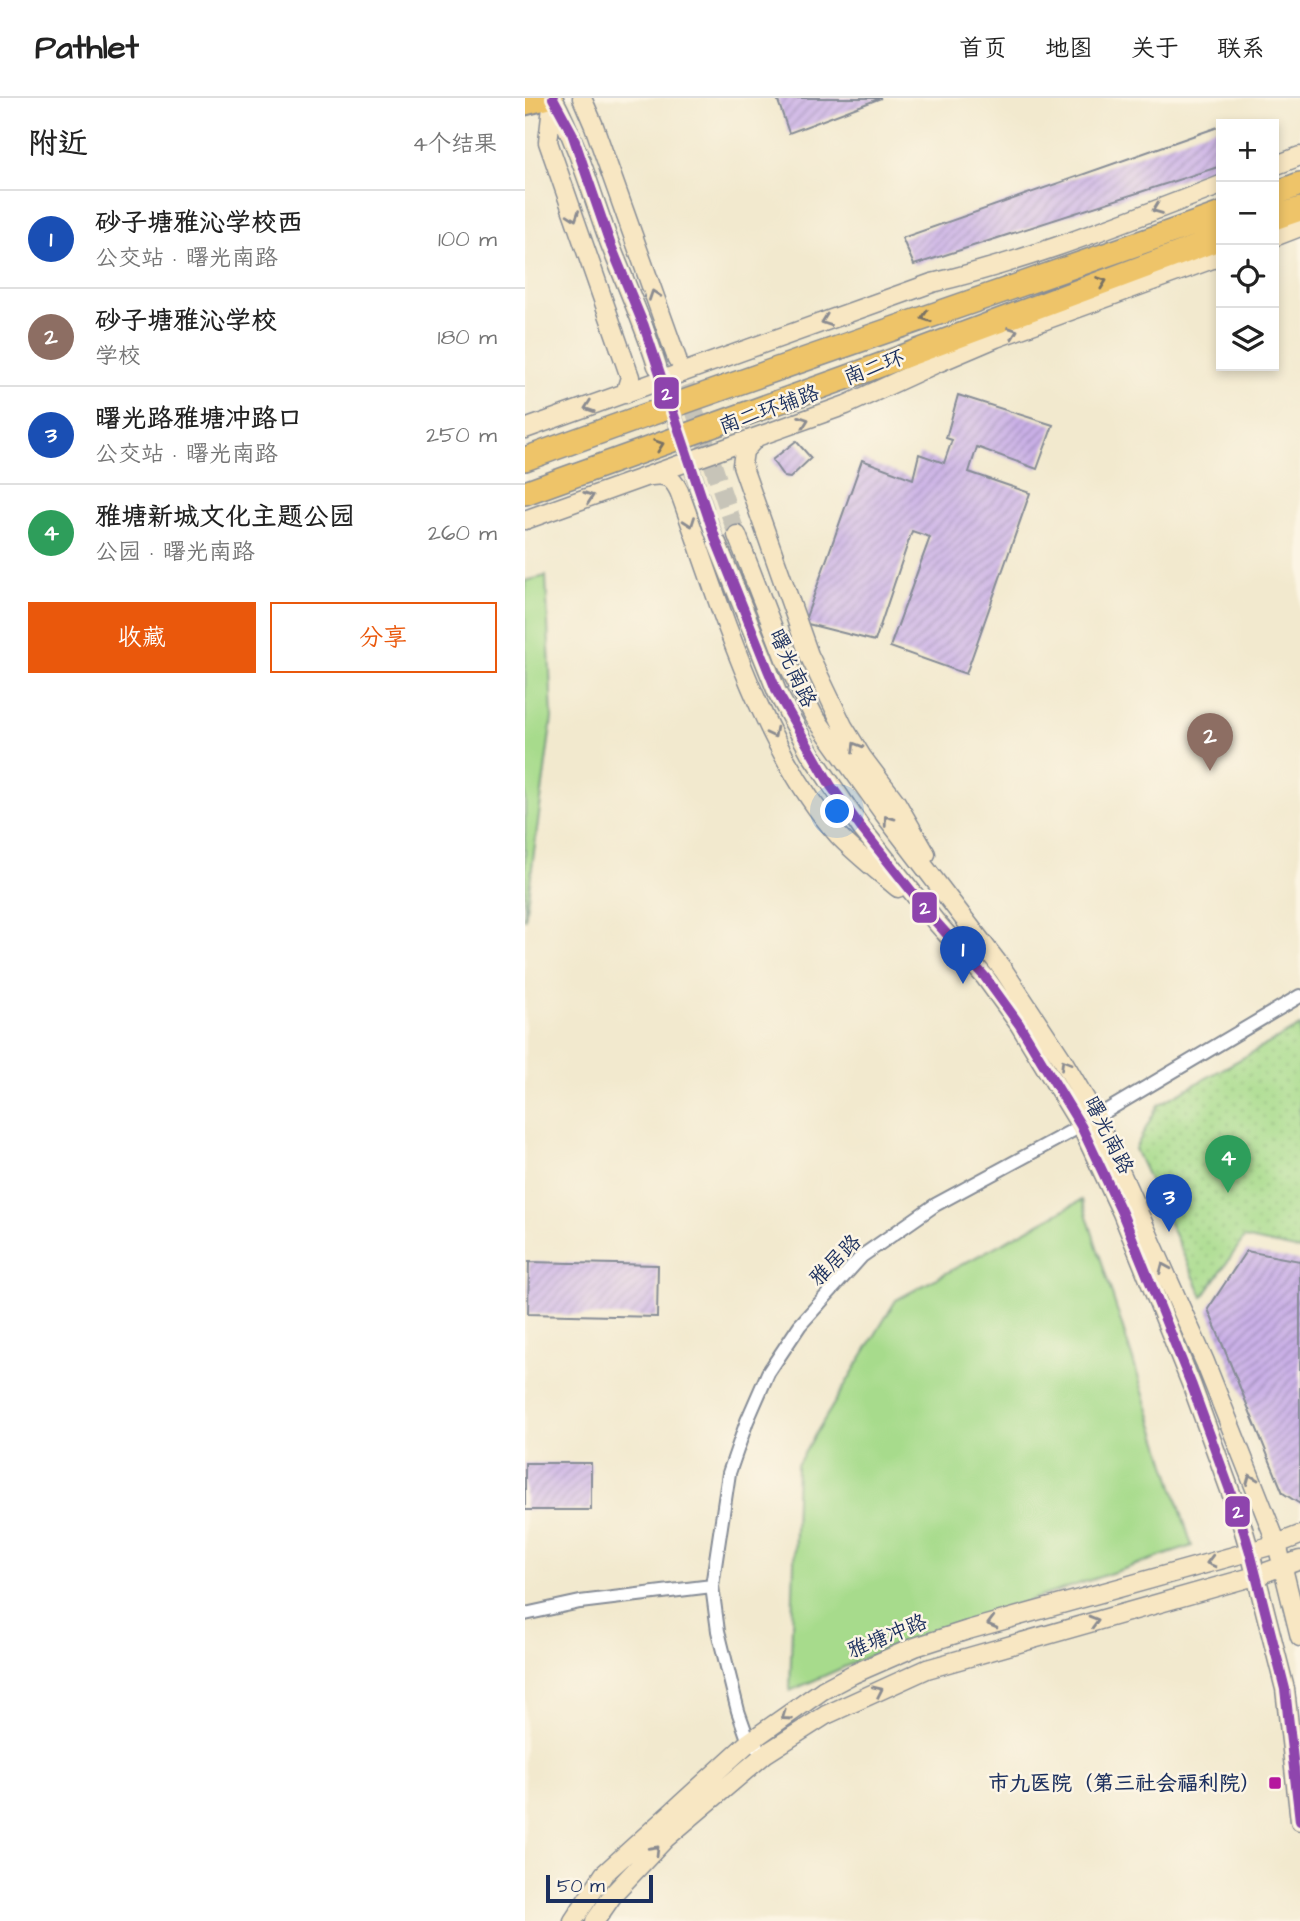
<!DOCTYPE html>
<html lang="zh">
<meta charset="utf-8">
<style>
:root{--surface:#fff;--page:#f2f2f2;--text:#222;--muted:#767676;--line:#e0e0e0;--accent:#ea580c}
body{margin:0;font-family:"Architects Daughter","LXGW WenKai TC",sans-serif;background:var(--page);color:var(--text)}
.controls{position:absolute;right:21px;top:21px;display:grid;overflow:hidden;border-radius:0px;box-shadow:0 4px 10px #0003}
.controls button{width:63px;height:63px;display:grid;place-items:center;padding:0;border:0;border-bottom:2px solid var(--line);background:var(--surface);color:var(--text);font:35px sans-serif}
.scale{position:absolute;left:21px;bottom:18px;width:107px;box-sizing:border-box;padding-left:7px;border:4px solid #1b2f5e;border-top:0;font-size:19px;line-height:24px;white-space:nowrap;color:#1b2f5e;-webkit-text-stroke:5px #fcf5e5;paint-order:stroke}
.you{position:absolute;left:313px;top:714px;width:24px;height:24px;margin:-18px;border:5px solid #fff;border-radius:50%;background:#1a73e8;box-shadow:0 0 0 10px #1a73e833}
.badge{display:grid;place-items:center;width:46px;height:46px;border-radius:50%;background:var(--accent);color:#fff;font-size:23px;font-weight:700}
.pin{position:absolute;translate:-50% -58px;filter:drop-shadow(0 2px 4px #0008)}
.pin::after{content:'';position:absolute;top:37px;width:24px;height:21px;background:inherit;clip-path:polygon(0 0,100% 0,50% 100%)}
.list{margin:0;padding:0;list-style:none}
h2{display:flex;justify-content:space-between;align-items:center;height:91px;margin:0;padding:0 28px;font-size:30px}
h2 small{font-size:23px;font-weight:400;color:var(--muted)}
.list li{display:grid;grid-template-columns:46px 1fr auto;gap:21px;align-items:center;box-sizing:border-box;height:98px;padding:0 28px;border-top:2px solid var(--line)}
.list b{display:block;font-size:26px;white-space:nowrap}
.list p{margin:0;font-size:23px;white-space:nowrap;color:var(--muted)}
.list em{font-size:23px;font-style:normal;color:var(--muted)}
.actions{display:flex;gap:14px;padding:21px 28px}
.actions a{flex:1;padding:16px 0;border:2px solid var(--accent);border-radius:0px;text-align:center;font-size:24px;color:var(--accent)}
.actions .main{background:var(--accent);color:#fff}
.icon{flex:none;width:38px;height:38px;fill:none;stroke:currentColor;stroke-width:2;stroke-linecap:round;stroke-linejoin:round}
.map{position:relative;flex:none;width:775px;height:1823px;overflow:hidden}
header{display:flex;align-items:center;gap:42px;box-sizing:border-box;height:98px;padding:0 35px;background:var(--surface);border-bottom:2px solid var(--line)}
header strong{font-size:33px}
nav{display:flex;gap:38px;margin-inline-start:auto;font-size:24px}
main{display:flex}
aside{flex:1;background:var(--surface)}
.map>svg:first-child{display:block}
.green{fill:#a7db8c;stroke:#618575;stroke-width:2}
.park{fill:url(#park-dots);stroke:#618575;stroke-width:2}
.building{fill:url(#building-hatch)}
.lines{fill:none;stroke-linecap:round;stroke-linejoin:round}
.secondary-tunnel{stroke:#c7c4b8;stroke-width:18;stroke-dasharray:18 9;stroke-linecap:butt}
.street-casing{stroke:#868c96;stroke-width:16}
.secondary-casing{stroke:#868c96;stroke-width:21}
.primary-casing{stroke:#868c96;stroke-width:23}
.highway-casing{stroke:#868c96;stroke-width:26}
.street{stroke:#fff;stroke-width:12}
.secondary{stroke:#f8e7c3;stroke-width:18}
.primary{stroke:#eec469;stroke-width:19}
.highway{stroke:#eec469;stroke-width:23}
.bus-1-casing{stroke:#fcf5e5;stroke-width:16}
.bus-1{stroke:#8e44ad;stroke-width:10}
.oneway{stroke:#8a8b90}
.oneway2{stroke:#7a7263}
.poi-dot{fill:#b5179e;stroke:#fcf5e5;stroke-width:2.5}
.labels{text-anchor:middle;stroke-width:5;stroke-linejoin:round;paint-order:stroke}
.street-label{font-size:21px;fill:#1b2f5e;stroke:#fcf5e5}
.poi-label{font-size:21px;font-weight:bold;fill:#1b2f5e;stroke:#fcf5e5;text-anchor:end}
.line-badge{stroke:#fcf5e5;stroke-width:2.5}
.badge-label{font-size:19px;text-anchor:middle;font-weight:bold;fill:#fff}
</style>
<header>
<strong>Pathlet</strong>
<nav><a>首页</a><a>地图</a><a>关于</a><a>联系</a></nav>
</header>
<main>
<aside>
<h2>附近<small>4个结果</small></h2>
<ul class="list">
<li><span class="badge" style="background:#1a4fb4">1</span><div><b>砂子塘雅沁学校西</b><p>公交站 · 曙光南路</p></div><em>100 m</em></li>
<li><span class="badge" style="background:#8d6e63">2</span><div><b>砂子塘雅沁学校</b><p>学校</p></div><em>180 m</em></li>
<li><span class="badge" style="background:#1a4fb4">3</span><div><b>曙光路雅塘冲路口</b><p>公交站 · 曙光南路</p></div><em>250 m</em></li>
<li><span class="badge" style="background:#2e9e5b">4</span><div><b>雅塘新城文化主题公园</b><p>公园 · 曙光南路</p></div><em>260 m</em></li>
</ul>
<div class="actions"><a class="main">收藏</a><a>分享</a></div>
</aside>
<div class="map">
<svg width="775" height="1823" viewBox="0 0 775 1823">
<defs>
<pattern id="park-dots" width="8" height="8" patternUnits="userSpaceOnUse" patternTransform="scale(1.75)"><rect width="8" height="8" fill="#a7db8c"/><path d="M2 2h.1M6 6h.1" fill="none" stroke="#8fbc7b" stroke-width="1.8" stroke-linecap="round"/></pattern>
<pattern id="building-hatch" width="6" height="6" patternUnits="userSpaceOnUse" patternTransform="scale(1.75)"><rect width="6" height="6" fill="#cab0e7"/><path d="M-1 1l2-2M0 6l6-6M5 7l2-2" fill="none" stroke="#a390be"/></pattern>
</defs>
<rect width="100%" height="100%" fill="#fcf5e5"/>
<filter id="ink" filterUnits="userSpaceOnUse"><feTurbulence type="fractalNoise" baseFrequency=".0143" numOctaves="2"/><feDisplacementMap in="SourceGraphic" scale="14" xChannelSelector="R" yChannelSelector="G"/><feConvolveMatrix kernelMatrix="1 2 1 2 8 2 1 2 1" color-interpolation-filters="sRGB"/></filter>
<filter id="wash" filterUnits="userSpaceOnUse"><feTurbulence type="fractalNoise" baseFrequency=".00686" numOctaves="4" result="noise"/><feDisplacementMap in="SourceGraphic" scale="28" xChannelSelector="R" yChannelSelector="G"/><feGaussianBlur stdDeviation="1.57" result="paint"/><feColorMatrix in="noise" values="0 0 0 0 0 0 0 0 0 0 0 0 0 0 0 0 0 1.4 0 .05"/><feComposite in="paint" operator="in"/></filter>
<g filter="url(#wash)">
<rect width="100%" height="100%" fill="#f2e9ce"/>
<path class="green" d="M21,478L27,620L0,822V483Z
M557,1102L667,1448L360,1551L265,1593L272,1367L371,1202Z"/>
<path class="park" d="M775,928V1152L719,1140L678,1199L610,1051L633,1007Z"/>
<g id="blocks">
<path class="building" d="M252,0H356L264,35Z
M696,28V68L389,167L377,140Z
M433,297L528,327L512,371L452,349L444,374L505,395L441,576L365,549L405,439L387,433L350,543L279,525L337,362L388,381L394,356L419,365L427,342L421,340Z
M271,343L286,360L265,380L259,379L247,362Z
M721,1153L775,1163V1406L758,1395L683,1211Z
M4,1164L133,1167L132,1219L3,1216Z
M0,1365H66V1412H0Z"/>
</g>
</g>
<g filter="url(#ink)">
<use href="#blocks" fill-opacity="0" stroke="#868c96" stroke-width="2"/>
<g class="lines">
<path class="secondary-tunnel" d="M152,262L212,437
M132,268L192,445"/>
<defs>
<path id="street" d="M0,1516L55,1504L187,1488
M240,1656L224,1644L213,1613L193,1533L187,1488L204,1375L222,1323L243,1275L275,1227L337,1158L410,1107L556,1028L775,898"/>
<path id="secondary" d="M28,0L23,44L105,279L100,296
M28,0C53,47 67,97 85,146C101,187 119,226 132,268
M57,0L69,28L152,261
M749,68L775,58
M749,139L775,129
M0,331L407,185C507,162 601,123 696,87
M231,340L219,353L217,367L284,557L318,628L337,659L371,704L401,756
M126,378C141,376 147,379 154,393C194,502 235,649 313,737C331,756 353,773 373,790
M0,422L321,307L410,266L471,240L696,158
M212,437L260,561L289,618L359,716L479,873L537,961L571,1019L680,1264L752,1446L775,1539
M192,445L252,594L285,655L337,731L411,824L460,879L494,926L556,1028L597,1115L667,1288L714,1417L725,1454L760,1591L775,1723
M48,1823L79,1776L224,1644L298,1592L328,1576L390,1549L443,1532L752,1446L775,1437
M70,1823L90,1794L140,1741L240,1656L301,1617L402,1571L730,1478L775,1462"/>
<path id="primary" d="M0,7L28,0"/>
<path id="highway" d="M749,96L775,86
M749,120L775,111
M0,361C231,276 465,199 696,116
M0,395L326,278L696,140"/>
</defs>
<use href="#street" class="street-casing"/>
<use href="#secondary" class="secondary-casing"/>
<use href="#primary" class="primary-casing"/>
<use href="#highway" class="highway-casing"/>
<use href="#street" class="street"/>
<use href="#secondary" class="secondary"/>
<use href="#primary" class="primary"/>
<use href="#highway" class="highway"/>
<defs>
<path id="bus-1" d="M28,0L47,35L86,148L119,228L192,445L252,594L306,688L337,731L411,824L460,879L494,926L556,1028L597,1115L667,1288L714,1417L725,1454L760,1591L775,1723"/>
</defs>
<use href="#bus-1" class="bus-1-casing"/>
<use href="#bus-1" class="bus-1"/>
</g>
<defs><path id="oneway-chevron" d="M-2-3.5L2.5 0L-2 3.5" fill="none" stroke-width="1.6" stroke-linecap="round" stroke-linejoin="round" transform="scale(1.75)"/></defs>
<g class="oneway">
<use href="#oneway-chevron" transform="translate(632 111) rotate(159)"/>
<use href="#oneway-chevron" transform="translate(49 118) rotate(71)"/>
<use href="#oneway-chevron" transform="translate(129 197) rotate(-109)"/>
<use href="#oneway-chevron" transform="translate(301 223) rotate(160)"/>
<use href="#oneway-chevron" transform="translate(488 234) rotate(-20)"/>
<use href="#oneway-chevron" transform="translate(64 309) rotate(161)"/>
<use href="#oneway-chevron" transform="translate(279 323) rotate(-20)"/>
<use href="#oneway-chevron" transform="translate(64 399) rotate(-19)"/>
<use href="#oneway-chevron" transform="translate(165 424) rotate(70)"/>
<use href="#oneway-chevron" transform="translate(248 635) rotate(63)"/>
<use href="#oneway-chevron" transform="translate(331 649) rotate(-121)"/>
<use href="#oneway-chevron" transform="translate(363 722) rotate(-127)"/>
<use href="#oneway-chevron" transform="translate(540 966) rotate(-121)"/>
<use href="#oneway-chevron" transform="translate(639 1170) rotate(-113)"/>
<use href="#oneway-chevron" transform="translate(726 1381) rotate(-112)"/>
<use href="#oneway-chevron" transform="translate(686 1464) rotate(165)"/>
<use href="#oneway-chevron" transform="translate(569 1523) rotate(-16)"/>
<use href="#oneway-chevron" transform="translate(467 1525) rotate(165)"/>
<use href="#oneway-chevron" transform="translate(353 1593) rotate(-25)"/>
<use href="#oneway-chevron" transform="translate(261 1618) rotate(145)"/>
<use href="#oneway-chevron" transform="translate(130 1752) rotate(-46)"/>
</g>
<g class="oneway2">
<use href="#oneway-chevron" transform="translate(577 184) rotate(-20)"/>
<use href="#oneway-chevron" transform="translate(401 219) rotate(162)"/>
<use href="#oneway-chevron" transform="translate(134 347) rotate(-20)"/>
</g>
</g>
<rect class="poi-dot" x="743" y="1678" width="14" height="14" rx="3.5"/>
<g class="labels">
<g class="street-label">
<text transform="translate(349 269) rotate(-21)" y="7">南二环</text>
<text transform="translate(244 311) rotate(-20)" y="7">南二环辅路</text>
<text transform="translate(268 570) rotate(65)" y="7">曙光南路</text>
<text transform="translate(584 1037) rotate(63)" y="7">曙光南路</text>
<text transform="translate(310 1162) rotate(-45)" y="7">雅居路</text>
<text transform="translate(362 1538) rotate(-22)" y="7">雅塘冲路</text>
</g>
<g class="poi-label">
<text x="736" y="1692">市九医院（第三社会福利院）</text>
</g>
</g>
<g class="line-badge">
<rect x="128" y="278" width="27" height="34" rx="7" fill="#8e44ad"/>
<rect x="386" y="793" width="27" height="33" rx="7" fill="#8e44ad"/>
<rect x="699" y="1397" width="27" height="33" rx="7" fill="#8e44ad"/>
</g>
<g class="badge-label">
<text x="142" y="302">2</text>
<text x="400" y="816">2</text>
<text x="713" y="1420">2</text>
</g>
</svg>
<div class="controls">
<button>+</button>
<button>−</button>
<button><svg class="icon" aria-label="locate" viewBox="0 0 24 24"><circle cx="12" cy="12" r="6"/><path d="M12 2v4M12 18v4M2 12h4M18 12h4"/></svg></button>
<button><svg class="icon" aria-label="layers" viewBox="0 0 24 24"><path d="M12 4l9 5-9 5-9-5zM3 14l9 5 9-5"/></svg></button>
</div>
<div class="scale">50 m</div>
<div class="you"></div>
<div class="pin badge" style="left:438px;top:886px;background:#1a4fb4">1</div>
<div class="pin badge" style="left:685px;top:673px;background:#8d6e63">2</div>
<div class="pin badge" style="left:644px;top:1134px;background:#1a4fb4">3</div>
<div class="pin badge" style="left:703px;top:1095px;background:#2e9e5b">4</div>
</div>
</main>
